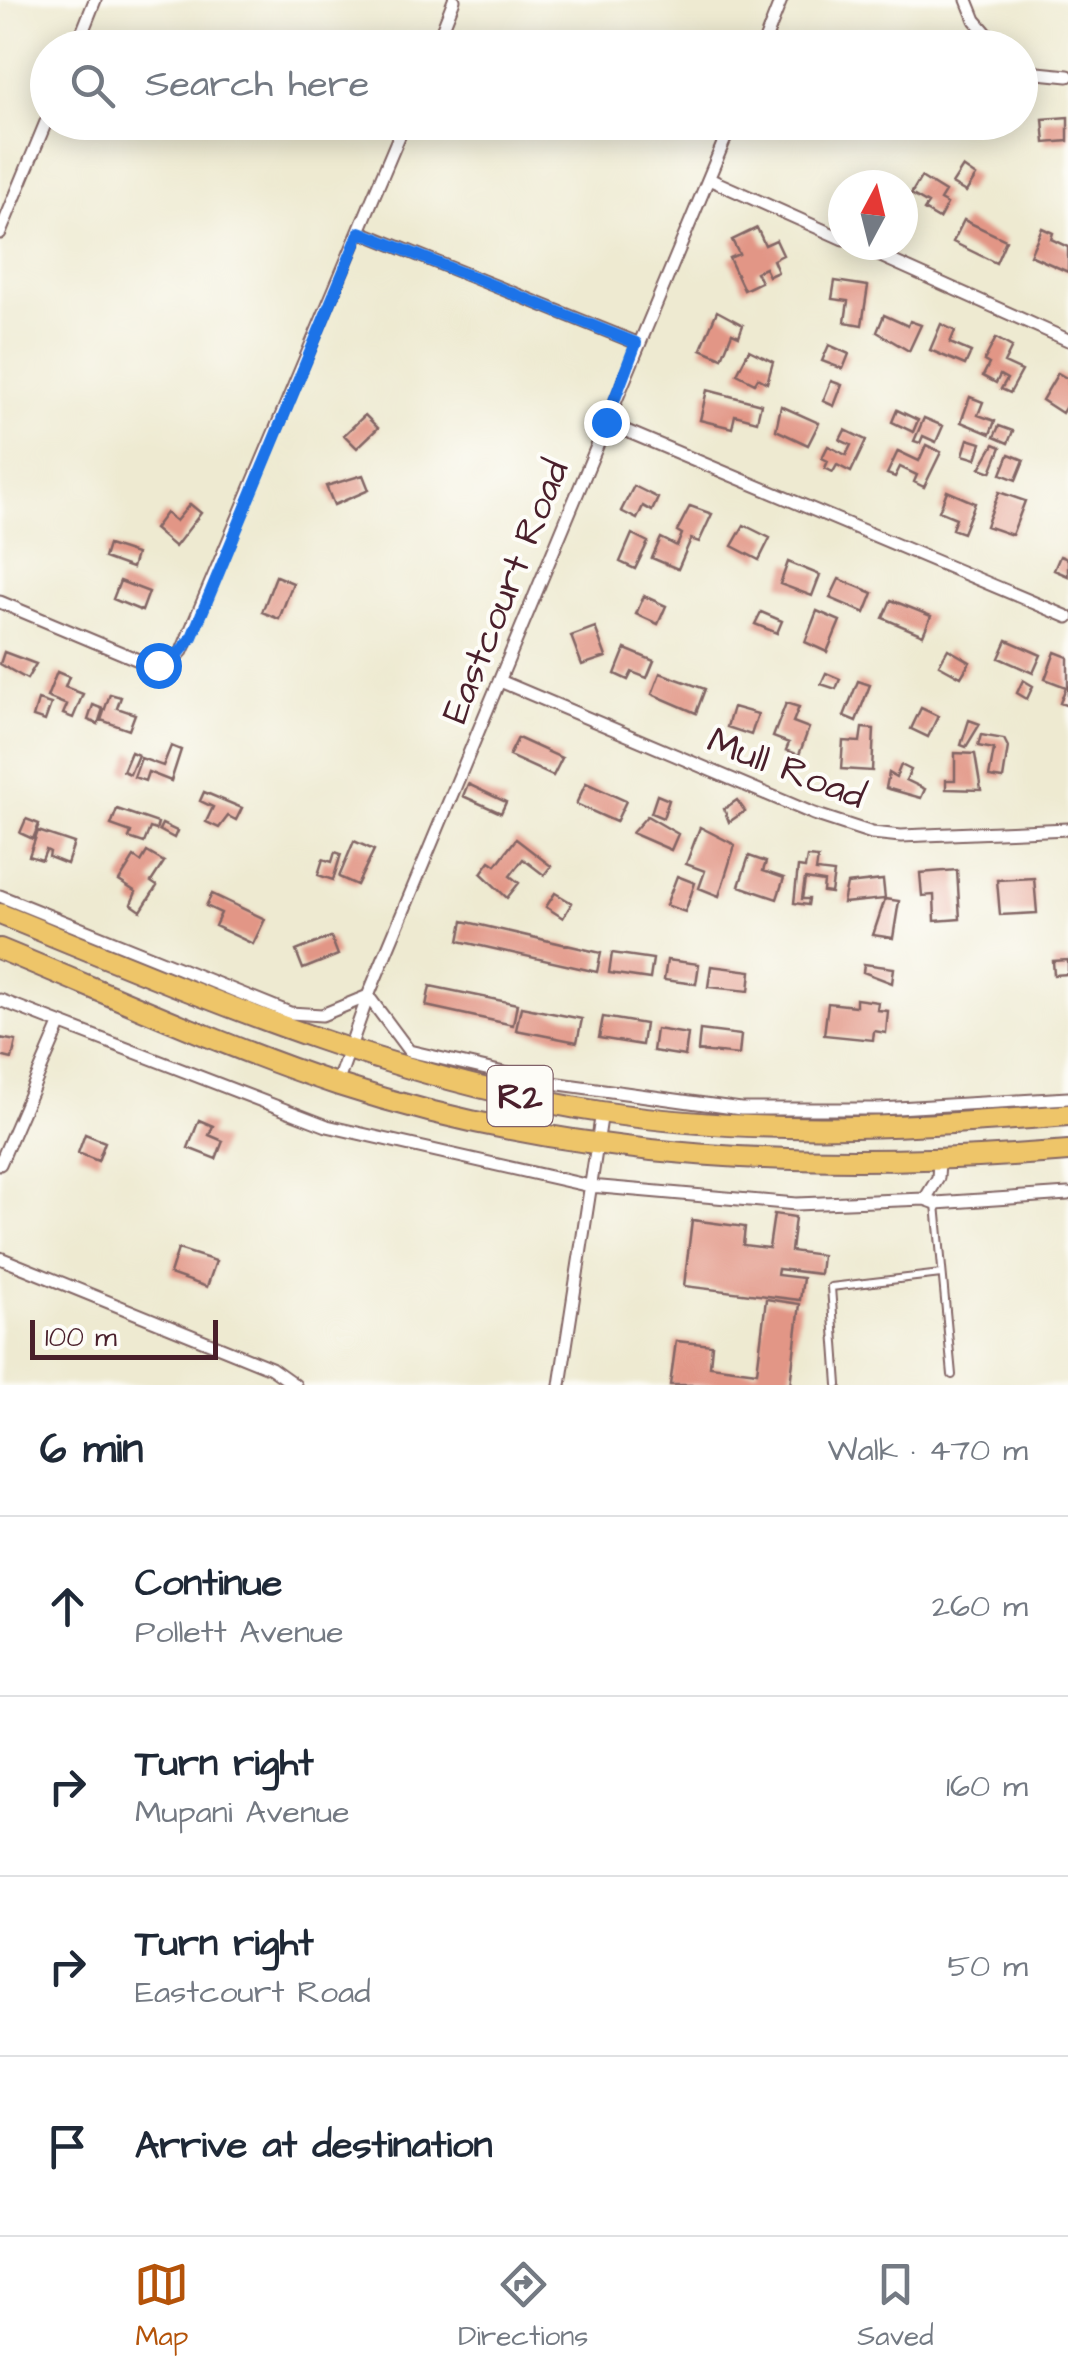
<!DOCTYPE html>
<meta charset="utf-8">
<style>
:root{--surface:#fff;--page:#f6f6f7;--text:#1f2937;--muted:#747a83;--line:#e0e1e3;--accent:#b45309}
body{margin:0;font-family:"Architects Daughter",sans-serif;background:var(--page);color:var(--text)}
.compass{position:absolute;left:828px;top:170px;width:90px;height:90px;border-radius:50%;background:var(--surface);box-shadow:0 5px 25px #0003;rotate:7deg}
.scale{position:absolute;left:30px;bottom:25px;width:188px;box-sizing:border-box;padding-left:10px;border:5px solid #4a1f2b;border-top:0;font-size:28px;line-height:35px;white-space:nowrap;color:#4a1f2b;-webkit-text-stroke:8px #fdfcf7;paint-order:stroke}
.stop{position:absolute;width:30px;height:30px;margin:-22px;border:8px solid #1a73e8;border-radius:50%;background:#fff}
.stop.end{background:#1a73e8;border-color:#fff;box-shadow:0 2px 10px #0008}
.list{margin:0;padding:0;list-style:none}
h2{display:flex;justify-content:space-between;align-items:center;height:130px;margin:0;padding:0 40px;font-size:42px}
h2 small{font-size:32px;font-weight:400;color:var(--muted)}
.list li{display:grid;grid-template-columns:65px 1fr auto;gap:30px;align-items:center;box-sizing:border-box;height:180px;padding:0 40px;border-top:2px solid var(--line)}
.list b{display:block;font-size:38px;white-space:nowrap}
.list p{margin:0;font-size:32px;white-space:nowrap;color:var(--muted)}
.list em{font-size:32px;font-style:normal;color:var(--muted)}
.icon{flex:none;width:55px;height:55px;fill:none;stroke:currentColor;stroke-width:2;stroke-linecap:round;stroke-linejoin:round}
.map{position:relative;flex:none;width:1068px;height:1385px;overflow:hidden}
.search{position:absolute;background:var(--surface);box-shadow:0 5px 25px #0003;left:30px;right:30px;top:30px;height:110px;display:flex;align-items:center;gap:25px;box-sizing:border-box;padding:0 35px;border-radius:55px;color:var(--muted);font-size:38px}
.sheet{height:850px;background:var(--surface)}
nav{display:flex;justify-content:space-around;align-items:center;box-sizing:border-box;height:140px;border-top:2px solid var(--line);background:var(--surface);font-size:28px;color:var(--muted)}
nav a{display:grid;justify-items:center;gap:5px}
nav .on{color:var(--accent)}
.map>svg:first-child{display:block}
.building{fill:#e29686}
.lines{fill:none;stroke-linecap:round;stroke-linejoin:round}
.lane-casing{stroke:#836665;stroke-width:10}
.street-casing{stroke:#836665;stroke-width:15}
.highway-casing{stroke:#836665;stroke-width:24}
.lane{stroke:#fff;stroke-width:6}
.street{stroke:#fff;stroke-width:11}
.highway{stroke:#eec569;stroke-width:20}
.route{stroke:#1a73e8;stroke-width:12}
.labels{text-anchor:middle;stroke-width:8;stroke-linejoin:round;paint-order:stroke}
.shield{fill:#fdfcf7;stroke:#806168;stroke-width:2.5}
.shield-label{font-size:35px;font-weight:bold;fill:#4a1f2b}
.street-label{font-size:38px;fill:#4a1f2b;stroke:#fdfcf7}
</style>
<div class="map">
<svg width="1068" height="1385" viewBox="0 0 1068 1385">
<rect width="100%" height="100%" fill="#fdfcf7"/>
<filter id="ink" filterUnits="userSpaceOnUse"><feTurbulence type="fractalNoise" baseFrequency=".01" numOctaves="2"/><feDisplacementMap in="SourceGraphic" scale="20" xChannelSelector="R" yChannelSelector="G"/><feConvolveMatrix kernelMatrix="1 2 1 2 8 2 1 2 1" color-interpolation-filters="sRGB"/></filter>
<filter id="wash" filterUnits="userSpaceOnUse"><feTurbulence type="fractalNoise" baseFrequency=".0048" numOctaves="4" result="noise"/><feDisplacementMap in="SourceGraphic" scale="40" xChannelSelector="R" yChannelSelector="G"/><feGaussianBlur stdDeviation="2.25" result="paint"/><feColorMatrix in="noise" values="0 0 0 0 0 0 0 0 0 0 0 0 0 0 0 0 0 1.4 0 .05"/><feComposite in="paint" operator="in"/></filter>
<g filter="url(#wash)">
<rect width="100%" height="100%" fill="#eeead1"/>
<g id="blocks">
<path class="building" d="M1068,117V141L1045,143L1043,119Z
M963,167L976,176L966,192L952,184Z
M921,177L945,192L940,200L947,204L939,219L924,210L928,204L911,194Z
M964,220L1006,240L996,263L953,242Z
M757,228L765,245L776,240L783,255L773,260L778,272L769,276L765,268L756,272L761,282L744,290L729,258L739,254L732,240Z
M1042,228L1053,233L1051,239L1068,247V272L1030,255Z
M835,281L868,286L862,325L845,322L848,301L832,299Z
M717,311L743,325L739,336L732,333L722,358L701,349Z
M884,315L908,326L910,321L921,325L909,351L877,332Z
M941,324L955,331L950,343L971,352L965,365L930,350Z
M996,338L1012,347L1004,363L1022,371L1010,393L1001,389L1007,379L1000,375L996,383L983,376L989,364L984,361Z
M829,345L849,354L843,369L822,361Z
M749,350L773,362L767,383L758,378L755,383L737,374Z
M1058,373L1068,379V403L1062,413L1042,400Z
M831,381L842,385L834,406L823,401Z
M707,390L761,404L757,421L735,415L732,428L700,420Z
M970,397L983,402L978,415L995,421L990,434L961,422Z
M781,406L819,423L808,445L776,430Z
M897,410L918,420L913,432L892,422Z
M365,415L378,428L357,448L344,435Z
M924,418L943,426L936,442L923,436L920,443L914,441Z
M999,426L1013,431L1008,443L994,437Z
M845,430L866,440L851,472L837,465L833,472L825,468L828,461L822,458L828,446L846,455L851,445L840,440Z
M968,439L981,443L976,459L963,455Z
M994,444L1001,447L991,472L980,468Z
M926,445L941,452L924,487L914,482L917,475L900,467L895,477L887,474L898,451L919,461Z
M1009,454L1024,460L1016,480L1001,474Z
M363,475L369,490L334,505L326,486Z
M634,486L658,498L652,511L643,506L637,519L621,511Z
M947,491L975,503L963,533L952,529L956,518L939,511Z
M999,492L1025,501L1012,535L986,526Z
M190,504L201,513L175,547L154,529L166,513L176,521Z
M690,506L712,514L699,542L691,539L678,569L652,558L661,538L677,546L682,534L677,531Z
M744,525L770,538L759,560L732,546Z
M632,534L648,542L635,569L620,562Z
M108,545L136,554L132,568L104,558Z
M1060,556L1068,559V576L1054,570Z
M788,562L820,575L812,596L780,584Z
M276,576L293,583L279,619L262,612Z
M839,579L873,593L865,613L830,598Z
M120,581L149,592L142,611L113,599Z
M644,596L666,606L658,624L636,614Z
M891,600L931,616L923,635L883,618Z
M817,611L840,621L827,652L805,642Z
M761,612L782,621L777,633L755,624Z
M595,627L606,657L582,665L571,636Z
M1007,640L1041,655L1033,673L999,658Z
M625,649L654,661L647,678L632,672L628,680L615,674Z
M948,649L970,662L961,677L939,665Z
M4,652L36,664L27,679L0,664Z
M1055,652L1068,657V706L1060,703L1066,687L1045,679Z
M57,672L69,677L65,687L83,694L73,718L63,714L67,705L47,697Z
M660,673L705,689L696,713L652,694Z
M826,673L840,679L836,689L821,684Z
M1023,680L1033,686L1027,699L1017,693Z
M858,681L870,685L856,721L844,716Z
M110,694L121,697L117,708L135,714L129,730L101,720Z
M38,700L51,704L45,721L33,717Z
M786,703L799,707L793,722L809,728L799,755L786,750L789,743L773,737Z
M93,705L103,709L98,724L88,720Z
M733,707L758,714L751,735L727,727Z
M921,708L938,716L928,737L911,729Z
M969,720L980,724L966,747L961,745Z
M862,728L874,729L872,771L841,769L843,741L860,742Z
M981,735L1004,739L1008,747L1003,779L989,777L994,749L978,746Z
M518,738L562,758L553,776L509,756Z
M171,746L181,750L171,781L148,772L145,781L134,777L141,758L163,766Z
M131,752L138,755L130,774L123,771Z
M955,753L975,754L981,790L946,789V780H955Z
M901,765L911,770L906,780L925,789L921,798L886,788L889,773L896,777Z
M586,783L626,801L616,822L576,804Z
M468,784L506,802L501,813L463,796Z
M204,792L242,808L236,820L228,816L219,828L206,822L213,807L200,801Z
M657,795L669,800L663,818L651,813Z
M737,800L745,811L729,822L724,809Z
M117,809L158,823L156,830L150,828L144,843L129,838L131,832L111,825Z
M647,816L678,834L671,850L632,833Z
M26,819L39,824L33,839L20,833Z
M162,824L177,831L174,838L159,830Z
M700,827L735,845L719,896L699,888L705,871L686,864Z
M38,831L74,843L67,864L49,857L50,852L46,850L42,860L29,856Z
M516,839L551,866L544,875L523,859L510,876L519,883L507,898L481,873L490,861L496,865Z
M354,841L374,850L357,885L339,877Z
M147,852L164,862L151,882L157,886L141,911L131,904L136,892L119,881L134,857L141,862Z
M335,852L341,854L333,880L318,875L323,859L332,862Z
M749,856L766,862L763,871L784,878L777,899L739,886Z
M807,857L818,858L816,871L834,873L831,893L823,892L824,882L805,879L802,899H809L808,905L794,903L798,867L805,868Z
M957,870L960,919L935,921L934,895L922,896L920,873Z
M677,876L695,883L685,912L666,905Z
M1034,878L1037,913L1000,915L997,880Z
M883,880L885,899L843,903L847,884Z
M555,893L572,903L563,918L546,907Z
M212,894L265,919L253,944L215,926L221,913L206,906Z
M885,899L899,901L893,938L873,935Z
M463,921L601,953L597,972L459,941Z
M331,937L338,955L303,969L296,951Z
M612,953L653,959L650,979L609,973Z
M667,960L699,964L696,984L664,980Z
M1068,960V974L1054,975L1053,961Z
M864,964L894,968L892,983L863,972Z
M711,966L751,971L749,991L708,987Z
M430,986L517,1004L513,1025L426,1006Z
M856,999L878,1002L877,1010L888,1011L886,1033L874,1031L873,1040L824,1035L828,1003L856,1006Z
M521,1007L582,1019L577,1042L516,1030Z
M603,1017L645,1024L642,1045L599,1038Z
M656,1029L688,1034L685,1056L653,1051Z
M700,1030L741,1035L739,1055L698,1051Z
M0,1038L16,1041L12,1059L0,1056Z
M199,1120L213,1126L209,1135L223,1141L216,1159L188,1148Z
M85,1134L105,1142L98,1161L78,1153Z
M774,1214L795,1217L791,1251L822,1255L820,1274L778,1269L777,1275L803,1278L800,1300L684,1286L692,1220L745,1227L743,1245L769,1248Z
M178,1249L216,1261L207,1287L170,1274Z
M766,1299L800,1304L790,1385H670L676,1341L712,1345L710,1366L757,1372Z"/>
</g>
</g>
<g filter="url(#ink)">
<use href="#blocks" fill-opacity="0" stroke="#836665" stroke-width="2.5"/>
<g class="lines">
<defs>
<path id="lane" d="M936,1204L952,1375
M838,1385L831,1287L941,1274"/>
<path id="street" d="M967,0L975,20L999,48
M76,48L95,0
M435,48L454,0
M762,48L781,0
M1020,65L1038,73L1068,76
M709,179L843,239
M361,232L637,343
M0,233L48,117
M856,245L1068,340
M605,422L1068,617
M0,602L143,662H172L182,651L405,122
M500,681L814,814L872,833L901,836L1068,829
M0,896L290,1013L322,1015L368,996L409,1051L538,1081L741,1109H880L1068,1098
M0,1000L327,1126L590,1186L796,1204L925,1199L936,1203L1068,1194
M337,1084L368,996L732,122
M0,1164L60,1025
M925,1199L938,1178L939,1161
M0,1258L271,1368L295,1385
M560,1385L602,1112"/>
<path id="highway" d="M0,914C196,994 390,1079 601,1112C758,1136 911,1128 1068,1115
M0,949C112,995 224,1047 339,1085C574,1162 823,1171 1068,1151"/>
</defs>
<use href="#lane" class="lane-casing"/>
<use href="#street" class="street-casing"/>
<use href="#highway" class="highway-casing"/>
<use href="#lane" class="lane"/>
<use href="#street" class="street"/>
<use href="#highway" class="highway"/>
</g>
</g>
<g class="lines" filter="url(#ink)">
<path class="route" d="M158,665L172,662L192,637L360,232L636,343L606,422"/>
</g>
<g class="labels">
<rect class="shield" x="487.5" y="1066" width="65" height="60" rx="8"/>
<g class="shield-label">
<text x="520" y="1108">R2</text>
</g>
<g class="street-label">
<text transform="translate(504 591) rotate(-68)" y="13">Eastcourt Road</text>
<text transform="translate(787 767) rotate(21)" y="13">Mull Road</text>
</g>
</g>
</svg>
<svg class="compass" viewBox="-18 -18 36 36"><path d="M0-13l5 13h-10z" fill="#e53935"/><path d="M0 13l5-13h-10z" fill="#747a83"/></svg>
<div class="scale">100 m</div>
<div class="stop" style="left:158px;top:665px"></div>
<div class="stop end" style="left:606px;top:422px"></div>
<div class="search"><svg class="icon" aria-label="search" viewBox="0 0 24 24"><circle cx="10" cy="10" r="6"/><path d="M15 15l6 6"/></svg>Search here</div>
</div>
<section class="sheet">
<h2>6 min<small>Walk · 470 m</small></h2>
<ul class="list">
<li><svg class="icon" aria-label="ahead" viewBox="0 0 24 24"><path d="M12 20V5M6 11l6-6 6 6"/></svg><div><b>Continue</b><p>Pollett Avenue</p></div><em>260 m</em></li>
<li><svg class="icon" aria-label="right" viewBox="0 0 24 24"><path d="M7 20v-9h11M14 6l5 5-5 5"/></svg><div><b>Turn right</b><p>Mupani Avenue</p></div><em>160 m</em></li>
<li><svg class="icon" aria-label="right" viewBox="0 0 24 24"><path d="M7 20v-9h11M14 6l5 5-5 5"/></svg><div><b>Turn right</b><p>Eastcourt Road</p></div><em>50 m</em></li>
<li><svg class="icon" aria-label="arrive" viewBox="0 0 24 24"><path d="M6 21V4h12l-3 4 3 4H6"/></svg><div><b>Arrive at destination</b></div></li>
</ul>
</section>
<nav>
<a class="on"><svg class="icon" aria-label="map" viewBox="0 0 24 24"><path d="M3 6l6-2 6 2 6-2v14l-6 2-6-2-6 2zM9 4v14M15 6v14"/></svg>Map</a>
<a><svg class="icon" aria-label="directions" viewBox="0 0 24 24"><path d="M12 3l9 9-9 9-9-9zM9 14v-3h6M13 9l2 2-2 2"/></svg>Directions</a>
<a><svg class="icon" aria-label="saved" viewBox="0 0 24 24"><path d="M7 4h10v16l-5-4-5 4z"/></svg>Saved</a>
</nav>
